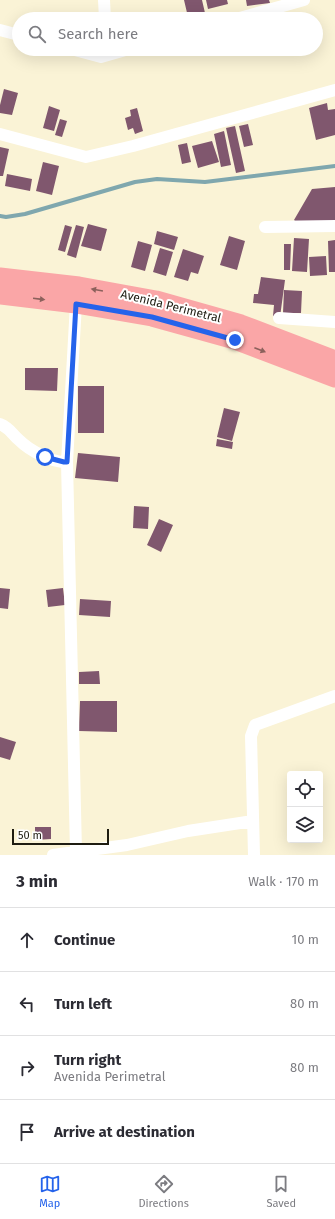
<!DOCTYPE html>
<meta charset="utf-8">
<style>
:root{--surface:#fff;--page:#f2f2f3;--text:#2b2b33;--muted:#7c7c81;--line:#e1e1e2;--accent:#2563eb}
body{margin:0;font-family:"Fira Sans",sans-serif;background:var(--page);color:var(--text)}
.controls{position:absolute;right:12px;bottom:12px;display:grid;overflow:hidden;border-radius:4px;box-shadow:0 4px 16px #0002}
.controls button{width:36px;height:36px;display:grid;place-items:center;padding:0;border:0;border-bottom:1px solid var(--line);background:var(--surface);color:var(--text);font:20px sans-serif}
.scale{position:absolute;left:12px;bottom:10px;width:97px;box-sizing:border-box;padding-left:4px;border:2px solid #1e1c11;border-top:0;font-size:11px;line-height:14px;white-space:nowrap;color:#1e1c11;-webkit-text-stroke:3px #fff;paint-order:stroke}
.stop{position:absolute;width:12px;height:12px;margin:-9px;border:3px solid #2563eb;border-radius:50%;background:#fff}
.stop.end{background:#2563eb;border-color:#fff;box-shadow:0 1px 4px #0008}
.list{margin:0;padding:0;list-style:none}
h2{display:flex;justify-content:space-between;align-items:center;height:52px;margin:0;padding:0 16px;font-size:17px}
h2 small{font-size:13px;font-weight:400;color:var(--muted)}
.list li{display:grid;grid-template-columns:26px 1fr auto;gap:12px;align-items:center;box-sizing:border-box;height:64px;padding:0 16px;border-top:1px solid var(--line)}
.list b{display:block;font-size:15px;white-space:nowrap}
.list p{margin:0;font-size:13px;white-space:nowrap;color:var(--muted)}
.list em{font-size:13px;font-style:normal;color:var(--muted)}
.icon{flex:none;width:22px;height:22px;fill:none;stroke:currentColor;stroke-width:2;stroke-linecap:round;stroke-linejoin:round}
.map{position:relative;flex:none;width:335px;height:855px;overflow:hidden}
.search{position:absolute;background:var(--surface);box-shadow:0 4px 16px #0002;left:12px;right:12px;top:12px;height:44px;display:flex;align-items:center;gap:10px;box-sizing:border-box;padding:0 14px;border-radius:22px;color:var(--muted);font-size:15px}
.sheet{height:308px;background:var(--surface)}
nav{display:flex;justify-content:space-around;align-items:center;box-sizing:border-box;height:56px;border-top:1px solid var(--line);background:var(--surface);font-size:11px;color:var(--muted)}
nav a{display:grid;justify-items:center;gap:2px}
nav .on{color:var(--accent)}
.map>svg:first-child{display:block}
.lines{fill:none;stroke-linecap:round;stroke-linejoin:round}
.stream{stroke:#7fa7ae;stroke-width:4}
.building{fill:#80576e}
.street{stroke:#fff;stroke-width:12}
.primary{stroke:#faa6a7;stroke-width:19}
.oneway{fill:#8c615c}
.route{stroke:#2563eb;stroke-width:5}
.labels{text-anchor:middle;stroke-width:4;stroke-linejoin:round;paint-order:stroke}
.street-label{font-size:12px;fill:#1e1c11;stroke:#fff}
</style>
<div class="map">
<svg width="335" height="855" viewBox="0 0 335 855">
<rect width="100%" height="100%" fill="#faf3d6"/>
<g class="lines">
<path class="stream" d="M0,216L6,217L25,214L135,182L157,179L205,182L335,166"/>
</g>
<path class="building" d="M184,0H202L205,13L188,17Z
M206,0H227L228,4L208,9Z
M246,0H269L270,3L247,6Z
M4,89L18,93L12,115L0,113V105Z
M327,103L328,110L335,109V135L316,140L309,108Z
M49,106L60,110L54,131L43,128Z
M137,108L143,131L135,134L133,128L128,130L125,118L131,116L130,110Z
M60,119L67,121L62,137L55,135Z
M248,124L253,145L244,147L239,126Z
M235,126L245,171L236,173L226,128Z
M224,131L231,165L221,167L214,134Z
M212,141L219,162L198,168L192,146Z
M187,143L191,162L182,164L178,145Z
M0,147L9,149L3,176H0Z
M43,162L59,166L52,195L36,191Z
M7,174L32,179L30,191L5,186Z
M335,187V221L296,222L294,220L312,189Z
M88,224L107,229L101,251L81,246Z
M65,225L72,227L65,252L58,250Z
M76,225L84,227L76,258L67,255Z
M157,231L178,237L174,250L154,244Z
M229,236L245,241L237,270L220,265Z
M294,238L309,239L307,272L292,271Z
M335,240V272H329L328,241Z
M138,241L152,245L145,271L131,267Z
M284,244H291L290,270H284Z
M160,248L173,252L166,276L153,272Z
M183,249L204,256L198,274L191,272L188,281L174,277Z
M326,256L327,275L310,276L309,257Z
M261,277L285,280L280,317L273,316L274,305L253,303L254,294H258Z
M284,290L302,291L301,313H283Z
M25,368H58L57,391L25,390Z
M78,386H104V433H78Z
M224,408L240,412L232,441L217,437Z
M217,439L233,442L232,449L216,446Z
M78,453L120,457L118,482L75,478Z
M134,506L149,507L148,529L133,528Z
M159,519L173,525L161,552L147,545Z
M0,588L10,589L8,609L0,608Z
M63,588L65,605L48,607L46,590Z
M80,599L111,601L110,617L79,615Z
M99,671L100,684H79V672Z
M80,701H117V732L79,731Z
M0,737L16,742L10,760L0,757Z
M35,827H51V839L35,840Z"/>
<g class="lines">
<path class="street" d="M104,0L105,19
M236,19L304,0
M0,30L19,35
M71,49L101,57L129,49
M0,134L86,157L133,146L335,90
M265,227L335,226
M279,318L335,322
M0,424C10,428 11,433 19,440C29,450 52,463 67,462
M76,852L67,462L76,304
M53,855L127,845L188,831L253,821
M254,855L251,736L255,725L335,696"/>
<path class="primary" d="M0,277L79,286L156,300L241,324L335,360
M0,295L76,304L152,317L235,340L335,378"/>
</g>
<defs><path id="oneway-solid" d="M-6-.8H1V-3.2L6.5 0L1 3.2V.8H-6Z"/></defs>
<g class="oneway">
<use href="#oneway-solid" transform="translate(97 290) rotate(-170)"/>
<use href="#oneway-solid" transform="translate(39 299) rotate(7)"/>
<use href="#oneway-solid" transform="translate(260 350) rotate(21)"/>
</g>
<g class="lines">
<path class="route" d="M45,457L64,462H67L76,304L152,317L235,340"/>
</g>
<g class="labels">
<g class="street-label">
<text transform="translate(171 306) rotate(14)" y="4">Avenida Perimetral</text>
</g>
</g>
</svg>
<div class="controls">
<button><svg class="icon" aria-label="locate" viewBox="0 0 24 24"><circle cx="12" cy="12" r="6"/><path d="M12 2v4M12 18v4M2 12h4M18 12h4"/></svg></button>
<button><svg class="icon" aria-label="layers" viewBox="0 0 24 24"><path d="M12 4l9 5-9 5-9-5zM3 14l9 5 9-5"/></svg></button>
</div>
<div class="scale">50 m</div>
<div class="stop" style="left:45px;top:457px"></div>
<div class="stop end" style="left:235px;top:340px"></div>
<div class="search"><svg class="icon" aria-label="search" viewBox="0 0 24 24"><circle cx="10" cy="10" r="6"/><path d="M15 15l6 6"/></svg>Search here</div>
</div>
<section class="sheet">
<h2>3 min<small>Walk · 170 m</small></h2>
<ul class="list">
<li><svg class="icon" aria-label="ahead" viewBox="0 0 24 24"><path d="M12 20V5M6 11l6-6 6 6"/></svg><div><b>Continue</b></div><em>10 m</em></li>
<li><svg class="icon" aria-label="left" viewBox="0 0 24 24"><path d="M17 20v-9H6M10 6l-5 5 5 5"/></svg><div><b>Turn left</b></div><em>80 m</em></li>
<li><svg class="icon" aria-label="right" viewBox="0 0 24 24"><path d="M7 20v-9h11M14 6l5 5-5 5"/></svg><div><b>Turn right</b><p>Avenida Perimetral</p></div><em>80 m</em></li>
<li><svg class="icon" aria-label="arrive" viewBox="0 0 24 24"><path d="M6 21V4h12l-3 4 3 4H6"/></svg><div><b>Arrive at destination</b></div></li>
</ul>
</section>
<nav>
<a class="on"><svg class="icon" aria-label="map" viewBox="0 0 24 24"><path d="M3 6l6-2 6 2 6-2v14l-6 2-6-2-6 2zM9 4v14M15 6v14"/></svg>Map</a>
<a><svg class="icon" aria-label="directions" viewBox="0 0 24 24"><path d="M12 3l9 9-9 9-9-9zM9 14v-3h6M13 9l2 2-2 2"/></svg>Directions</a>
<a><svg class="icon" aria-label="saved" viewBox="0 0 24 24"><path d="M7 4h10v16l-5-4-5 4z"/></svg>Saved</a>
</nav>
